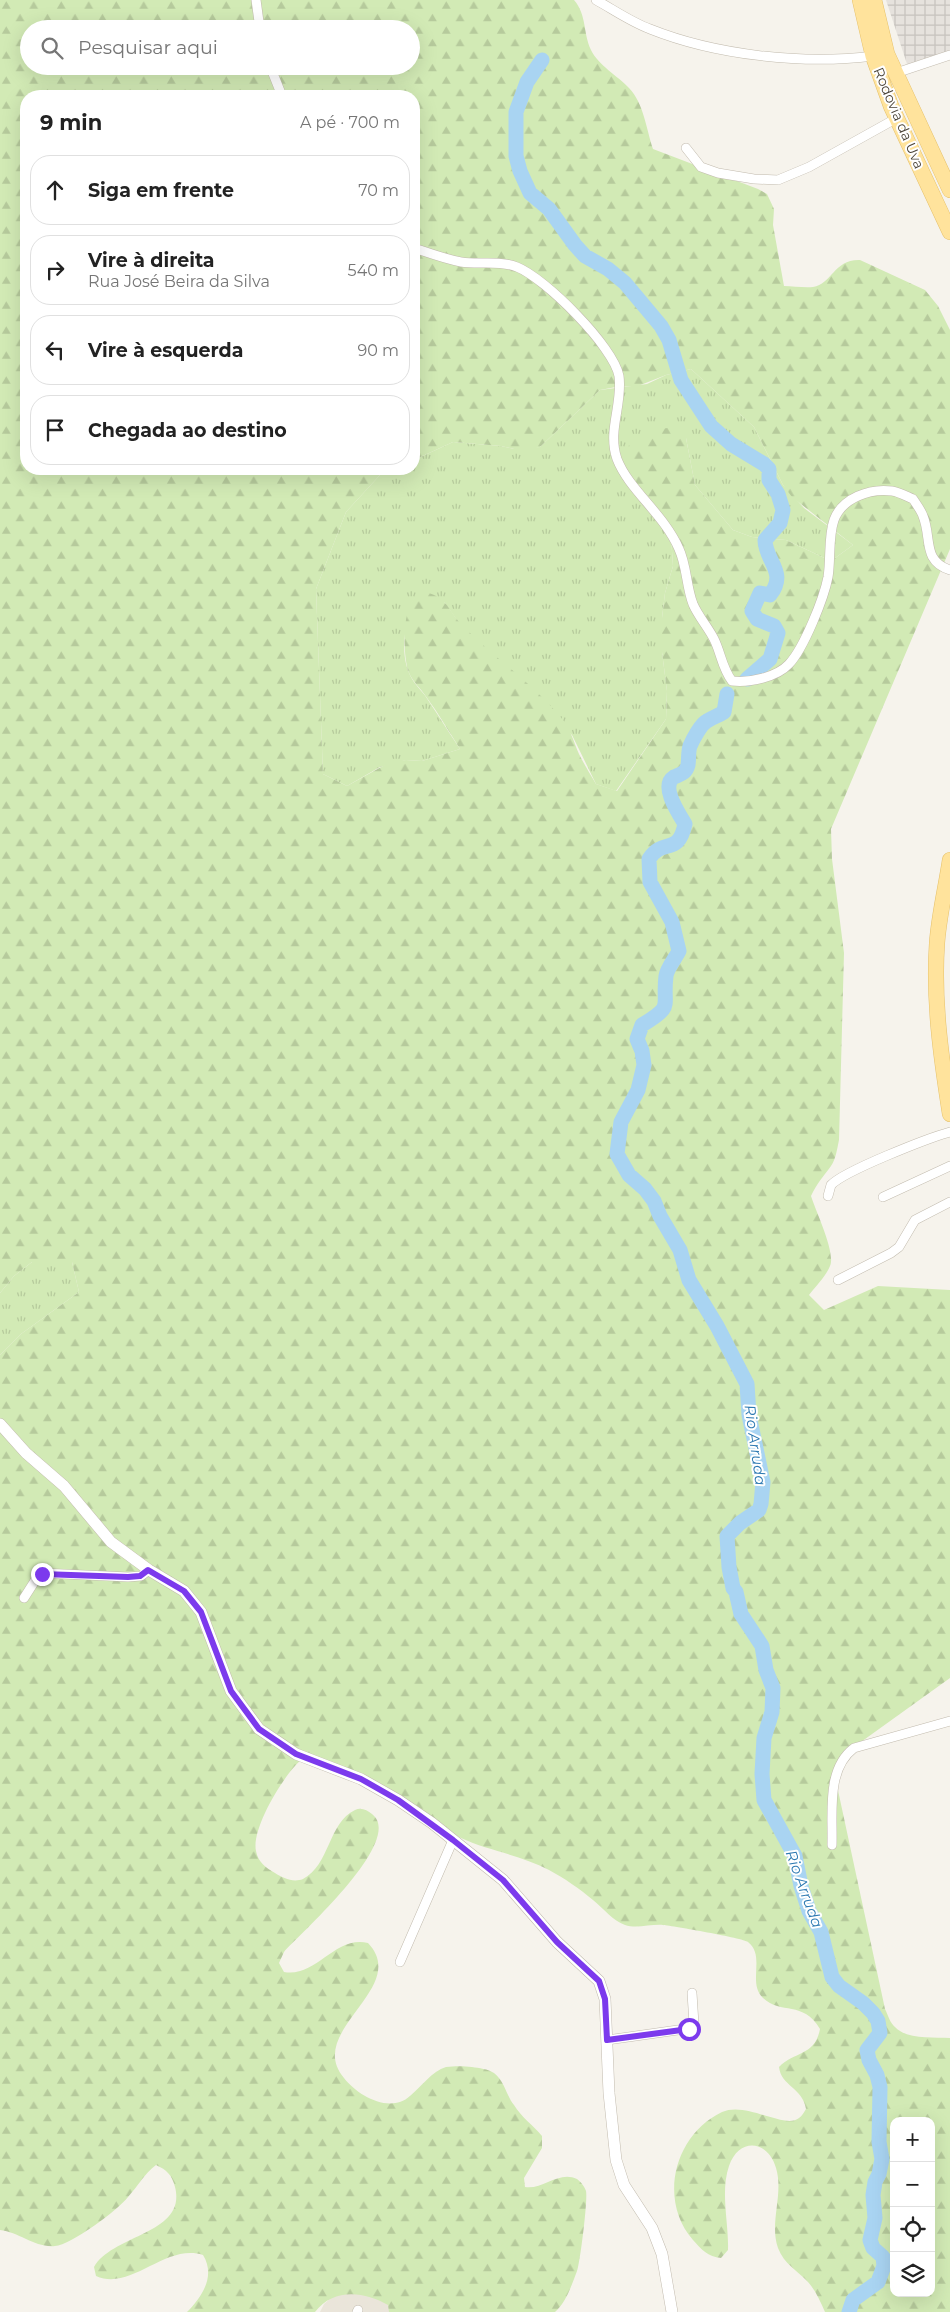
<!DOCTYPE html>
<html lang="pt">
<meta charset="utf-8">
<style>
:root{--surface:#fff;--page:#f2f2f2;--text:#222;--muted:#767676;--line:#e0e0e0}
body{margin:0;font-family:Montserrat,sans-serif;background:var(--page);color:var(--text)}
.controls{position:absolute;right:15px;bottom:15px;display:grid;overflow:hidden;border-radius:10px;box-shadow:0 5px 20px #0002}
.controls button{width:45px;height:45px;display:grid;place-items:center;padding:0;border:0;border-bottom:1px solid var(--line);background:var(--surface);color:var(--text);font:25px sans-serif}
.stop{position:absolute;width:15px;height:15px;margin:-11px;border:4px solid #7c3aed;border-radius:50%;background:#fff}
.stop.end{background:#7c3aed;border-color:#fff;box-shadow:0 1px 5px #0008}
.list{margin:0;padding:0;list-style:none}
h2{display:flex;justify-content:space-between;align-items:center;height:65px;margin:0;padding:0 20px;font-size:21px}
h2 small{font-size:16px;font-weight:400;color:var(--muted)}
.list li{display:grid;grid-template-columns:32px 1fr auto;gap:15px;align-items:center;box-sizing:border-box;height:70px;margin:0 10px 10px;padding:0 10px;border:1px solid var(--line);border-radius:20px}
.list b{display:block;font-size:19px;white-space:nowrap}
.list p{margin:0;font-size:16px;white-space:nowrap;color:var(--muted)}
.list em{font-size:16px;font-style:normal;color:var(--muted)}
.icon{flex:none;width:28px;height:28px;fill:none;stroke:currentColor;stroke-width:2;stroke-linecap:round;stroke-linejoin:round}
.map{position:relative;flex:none;width:950px;height:2312px;overflow:hidden}
.search{position:absolute;background:var(--surface);box-shadow:0 5px 20px #0002;left:20px;top:20px;width:400px;height:55px;display:flex;align-items:center;gap:12px;box-sizing:border-box;padding:0 18px;border-radius:28px;color:var(--muted);font-size:19px}
.panel{position:absolute;background:var(--surface);box-shadow:0 5px 20px #0002;left:20px;top:90px;width:400px;height:385px;border-radius:20px}
.map>svg:first-child{display:block}
.residential{fill:#eae5da}
.industrial{fill:url(#industrial-grid)}
.grass{fill:url(#grass-tufts)}
.forest{fill:url(#forest-firs);fill-rule:evenodd}
.lines{fill:none;stroke-linecap:round;stroke-linejoin:round}
.river{stroke:#a9d4f2;stroke-width:15}
.minor-casing{stroke:#c2bbae;stroke-width:10}
.tertiary-casing{stroke:#c2bbae;stroke-width:12}
.primary-casing{stroke:#e6c16a;stroke-width:16}
.minor{stroke:#fff;stroke-width:9}
.tertiary{stroke:#fff;stroke-width:11}
.primary{stroke:#ffe39c;stroke-width:15}
.route{stroke:#7c3aed;stroke-width:6}
.labels{text-anchor:middle;stroke-width:4;stroke-linejoin:round;paint-order:stroke}
.street-label{font-size:14px;fill:#4b4439;stroke:#fff}
.water-label{font-size:15px;font-style:italic;fill:#2e7ab2;stroke:#fff}
</style>
<div class="map">
<svg width="950" height="2312" viewBox="0 0 950 2312">
<defs>
<pattern id="industrial-grid" width="8" height="8" patternUnits="userSpaceOnUse" patternTransform="scale(1.25)"><rect width="8" height="8" fill="#e6e2dd"/><path d="M0 4h8M4 0v8" fill="none" stroke="#c7c3be"/></pattern>
<pattern id="grass-tufts" width="24" height="20" patternUnits="userSpaceOnUse" patternTransform="scale(1.25)"><rect width="24" height="20" fill="#d2eab5"/><path d="M3 7l-1-3M5 7V3M7 7l1-3M15 17l-1-3M17 17v-4M19 17l1-3" fill="none" stroke="#b6ca9c"/></pattern>
<pattern id="forest-firs" width="22" height="20" patternUnits="userSpaceOnUse" patternTransform="scale(1.25)"><rect width="22" height="20" fill="#d2eab5"/><path d="M5 1l3.5 6h-7zM16 11l3.5 6h-7z" fill="#b6ca9c"/></pattern>
</defs>
<rect width="100%" height="100%" fill="#f6f3ec"/>
<path class="residential" d="M339,2291L397,2298L392,2312H320L324,2304Z"/>
<path class="industrial" d="M886,0H950V51L908,67Z"/>
<path class="grass" d="M691,369L754,427L783,485L804,508L853,545L831,561L786,540L752,537L733,530L695,485L686,438L671,536L673,566L665,593L662,618V652L667,691L666,719L616,791L596,784L572,735L459,623L445,603L426,593C412,596 410,605 408,618C403,638 401,663 414,682C418,688 424,693 428,700C439,716 449,733 460,749L422,761L406,760L380,767L347,786L323,774L316,589L346,512L380,475L394,469H414V460L453,442L501,446L514,449L540,447L600,390L647,384L666,375Z
M32,1262H72L79,1292L21,1334L0,1355V1293L14,1276Z"/>
<path class="forest" d="M0,0H574C587,15 583,33 591,50C598,65 618,76 629,88C644,104 646,128 653,149L758,189L767,194L774,209L773,225L784,286C793,286 804,288 813,287C832,284 834,259 860,260L925,290L938,306L950,330V549L831,829L832,859L844,953L839,1140C837,1149 836,1159 831,1166C823,1177 817,1183 811,1196C816,1212 836,1253 830,1266C826,1276 816,1286 809,1295L824,1310L878,1286L950,1290V1678L847,1752L836,1781L885,2009C888,2015 890,2023 895,2027C907,2040 933,2037 950,2038V2312H825C820,2301 816,2291 808,2282C797,2270 784,2264 778,2248C769,2223 784,2194 776,2168C768,2140 739,2137 729,2166C720,2192 729,2223 728,2250L721,2258C708,2257 701,2249 693,2240C658,2200 674,2135 722,2112C747,2101 785,2130 799,2118C802,2116 804,2112 806,2109C803,2088 781,2086 779,2067C795,2051 815,2056 820,2029C803,2000 781,2015 763,1998C747,1983 766,1956 748,1942C743,1938 673,1926 663,1925C651,1924 636,1929 625,1925C613,1921 603,1908 593,1900C580,1889 564,1878 549,1870C521,1855 489,1851 461,1838C432,1824 409,1801 381,1787C357,1775 328,1768 302,1759C285,1773 251,1828 256,1851C258,1862 266,1868 275,1873C283,1878 293,1883 303,1879C330,1865 328,1823 355,1810C361,1807 367,1810 372,1814C406,1840 300,1934 284,1952L279,1963L284,1972C316,1978 335,1935 368,1943C411,1988 304,2031 344,2078C358,2096 390,2114 410,2096C421,2087 432,2071 446,2067C454,2066 464,2066 472,2067C479,2068 488,2069 494,2073C505,2082 506,2095 514,2105C521,2117 533,2125 542,2136V2148L524,2178L525,2187C543,2190 559,2170 577,2179C580,2181 585,2187 586,2191C588,2199 580,2263 577,2271C572,2284 566,2303 555,2312H389L388,2305C364,2291 333,2288 315,2312H187C202,2297 216,2276 203,2255C165,2243 131,2292 96,2276L94,2267C113,2234 187,2234 175,2187C172,2175 167,2170 156,2165C144,2174 138,2186 128,2197C118,2210 71,2245 55,2246C35,2248 19,2232 0,2230V1355L21,1334L79,1292L72,1262H32L14,1276L0,1293ZM29,29H411V66H29ZM26,96H414V460L453,442L501,446L514,449L528,450L540,447L600,390L616,387L638,386L666,375L691,369L754,427L783,485L792,497L853,545L831,561L786,540L752,537L733,530L695,485L686,438L678,430L668,428L652,430L629,445L625,457L634,480L671,536L673,566L665,593L662,618V652L667,691L666,719L617,791L596,784C590,774 584,764 579,754C574,743 571,730 563,720C534,684 493,657 461,624C452,615 448,602 436,596C400,576 402,652 408,670C411,681 421,688 427,698C439,714 449,732 460,749L422,761L406,760L390,762L347,786L323,774L316,589L346,512L380,475L394,469H26ZM894,2121H931V2293H894Z"/>
<g class="lines">
<path class="river" d="M542,60L527,82L516,112V156L520,171L530,193L549,209L575,245L585,256L608,269L625,283L661,326L669,340L681,380L711,426L731,444L764,464L769,469V480L778,494L783,510L780,523L765,540C765,561 788,572 770,595L760,593L752,611L757,619L774,626L778,633L770,659L747,679
M727,694L724,712C718,716 713,717 707,721C701,724 693,739 690,746C688,752 689,759 688,765C686,773 681,774 674,777C660,786 679,814 685,824C678,857 663,837 649,859L650,882L672,922L679,951C675,959 667,968 666,976C662,1008 675,1005 642,1025L637,1039L642,1051L644,1065L638,1090L621,1122L617,1154L629,1175L645,1189L654,1201L660,1216L680,1250L689,1280L717,1326L747,1384L749,1415L763,1482L761,1504L759,1510L740,1523L727,1536L729,1567L733,1588L736,1592L741,1614L762,1646L766,1670L773,1688L772,1712L764,1738L762,1774L764,1800L795,1856L801,1886L809,1911L821,1932L832,1977L839,1986L863,2003L873,2013L878,2021L880,2033L867,2050L869,2060L877,2075L880,2087L879,2142L882,2159L879,2174L875,2182L873,2195L875,2218L870,2240L873,2248L883,2257L884,2266L878,2282L853,2300L849,2312"/>
<defs>
<path id="minor" d="M256,0L260,29
M596,0C614,10 631,22 650,29C715,55 803,65 873,56
M270,66L282,96
M896,73L950,55
M686,148L701,167L718,173L754,179L778,180L809,167L897,118
M414,248C429,253 445,259 461,262C479,265 500,260 517,267C545,278 614,347 619,376C623,404 607,431 617,459C629,490 664,514 679,549C687,566 686,586 693,604C698,616 708,627 714,639C721,653 722,668 732,681C750,683 777,677 789,664C804,648 824,598 828,577C831,559 828,537 834,520C842,498 870,488 892,491C899,492 906,496 913,499C916,504 921,510 923,516C932,538 922,561 950,570
M828,1196L831,1185C844,1171 928,1138 950,1132
M883,1197L950,1166
M838,1280L891,1253L899,1247L915,1220L950,1202
M24,1598L38,1576L42,1573L128,1577L141,1576L149,1570
M832,1845C833,1813 826,1769 854,1748L950,1721
M400,1962L453,1840
M607,2040L692,2028L694,2024L692,1993
M357,2312L358,2310"/>
<path id="tertiary" d="M0,1424L26,1453L64,1486L111,1542L149,1570L184,1591L201,1612L231,1691L259,1729L296,1754L361,1779L398,1800L432,1823L503,1880L557,1942L599,1981L605,1999L609,2093L616,2160L624,2185L652,2228L662,2254L672,2312"/>
<path id="primary" d="M860,0L873,56L891,106L950,232
M874,0L887,54L950,190
M950,860C946,887 939,915 937,943C933,1000 941,1057 950,1114"/>
</defs>
<use href="#minor" class="minor-casing"/>
<use href="#tertiary" class="tertiary-casing"/>
<use href="#primary" class="primary-casing"/>
<use href="#minor" class="minor"/>
<use href="#tertiary" class="tertiary"/>
<use href="#primary" class="primary"/>
</g>
<g class="lines">
<path class="route" d="M42,1574L128,1577L140,1576L148,1570L184,1591L201,1612L231,1691L259,1729L296,1754L361,1779L398,1800L453,1840L503,1880L557,1942L599,1981L605,1999L607,2040L689,2029"/>
</g>
<g class="labels">
<g class="street-label">
<text transform="translate(899 118) rotate(67)" y="5">Rodovia da Uva</text>
</g>
<g class="water-label">
<text transform="translate(755 1445) rotate(82)" y="5">Rio Arruda</text>
<text transform="translate(804 1889) rotate(70)" y="5">Rio Arruda</text>
</g>
</g>
</svg>
<div class="controls">
<button>+</button>
<button>−</button>
<button><svg class="icon" aria-label="locate" viewBox="0 0 24 24"><circle cx="12" cy="12" r="6"/><path d="M12 2v4M12 18v4M2 12h4M18 12h4"/></svg></button>
<button><svg class="icon" aria-label="layers" viewBox="0 0 24 24"><path d="M12 4l9 5-9 5-9-5zM3 14l9 5 9-5"/></svg></button>
</div>
<div class="stop" style="left:689px;top:2029px"></div>
<div class="stop end" style="left:42px;top:1574px"></div>
<div class="search"><svg class="icon" aria-label="search" viewBox="0 0 24 24"><circle cx="10" cy="10" r="6"/><path d="M15 15l6 6"/></svg>Pesquisar aqui</div>
<section class="panel">
<h2>9 min<small>A pé · 700 m</small></h2>
<ul class="list">
<li><svg class="icon" aria-label="ahead" viewBox="0 0 24 24"><path d="M12 20V5M6 11l6-6 6 6"/></svg><div><b>Siga em frente</b></div><em>70 m</em></li>
<li><svg class="icon" aria-label="right" viewBox="0 0 24 24"><path d="M7 20v-9h11M14 6l5 5-5 5"/></svg><div><b>Vire à direita</b><p>Rua José Beira da Silva</p></div><em>540 m</em></li>
<li><svg class="icon" aria-label="left" viewBox="0 0 24 24"><path d="M17 20v-9H6M10 6l-5 5 5 5"/></svg><div><b>Vire à esquerda</b></div><em>90 m</em></li>
<li><svg class="icon" aria-label="arrive" viewBox="0 0 24 24"><path d="M6 21V4h12l-3 4 3 4H6"/></svg><div><b>Chegada ao destino</b></div></li>
</ul>
</section>
</div>
